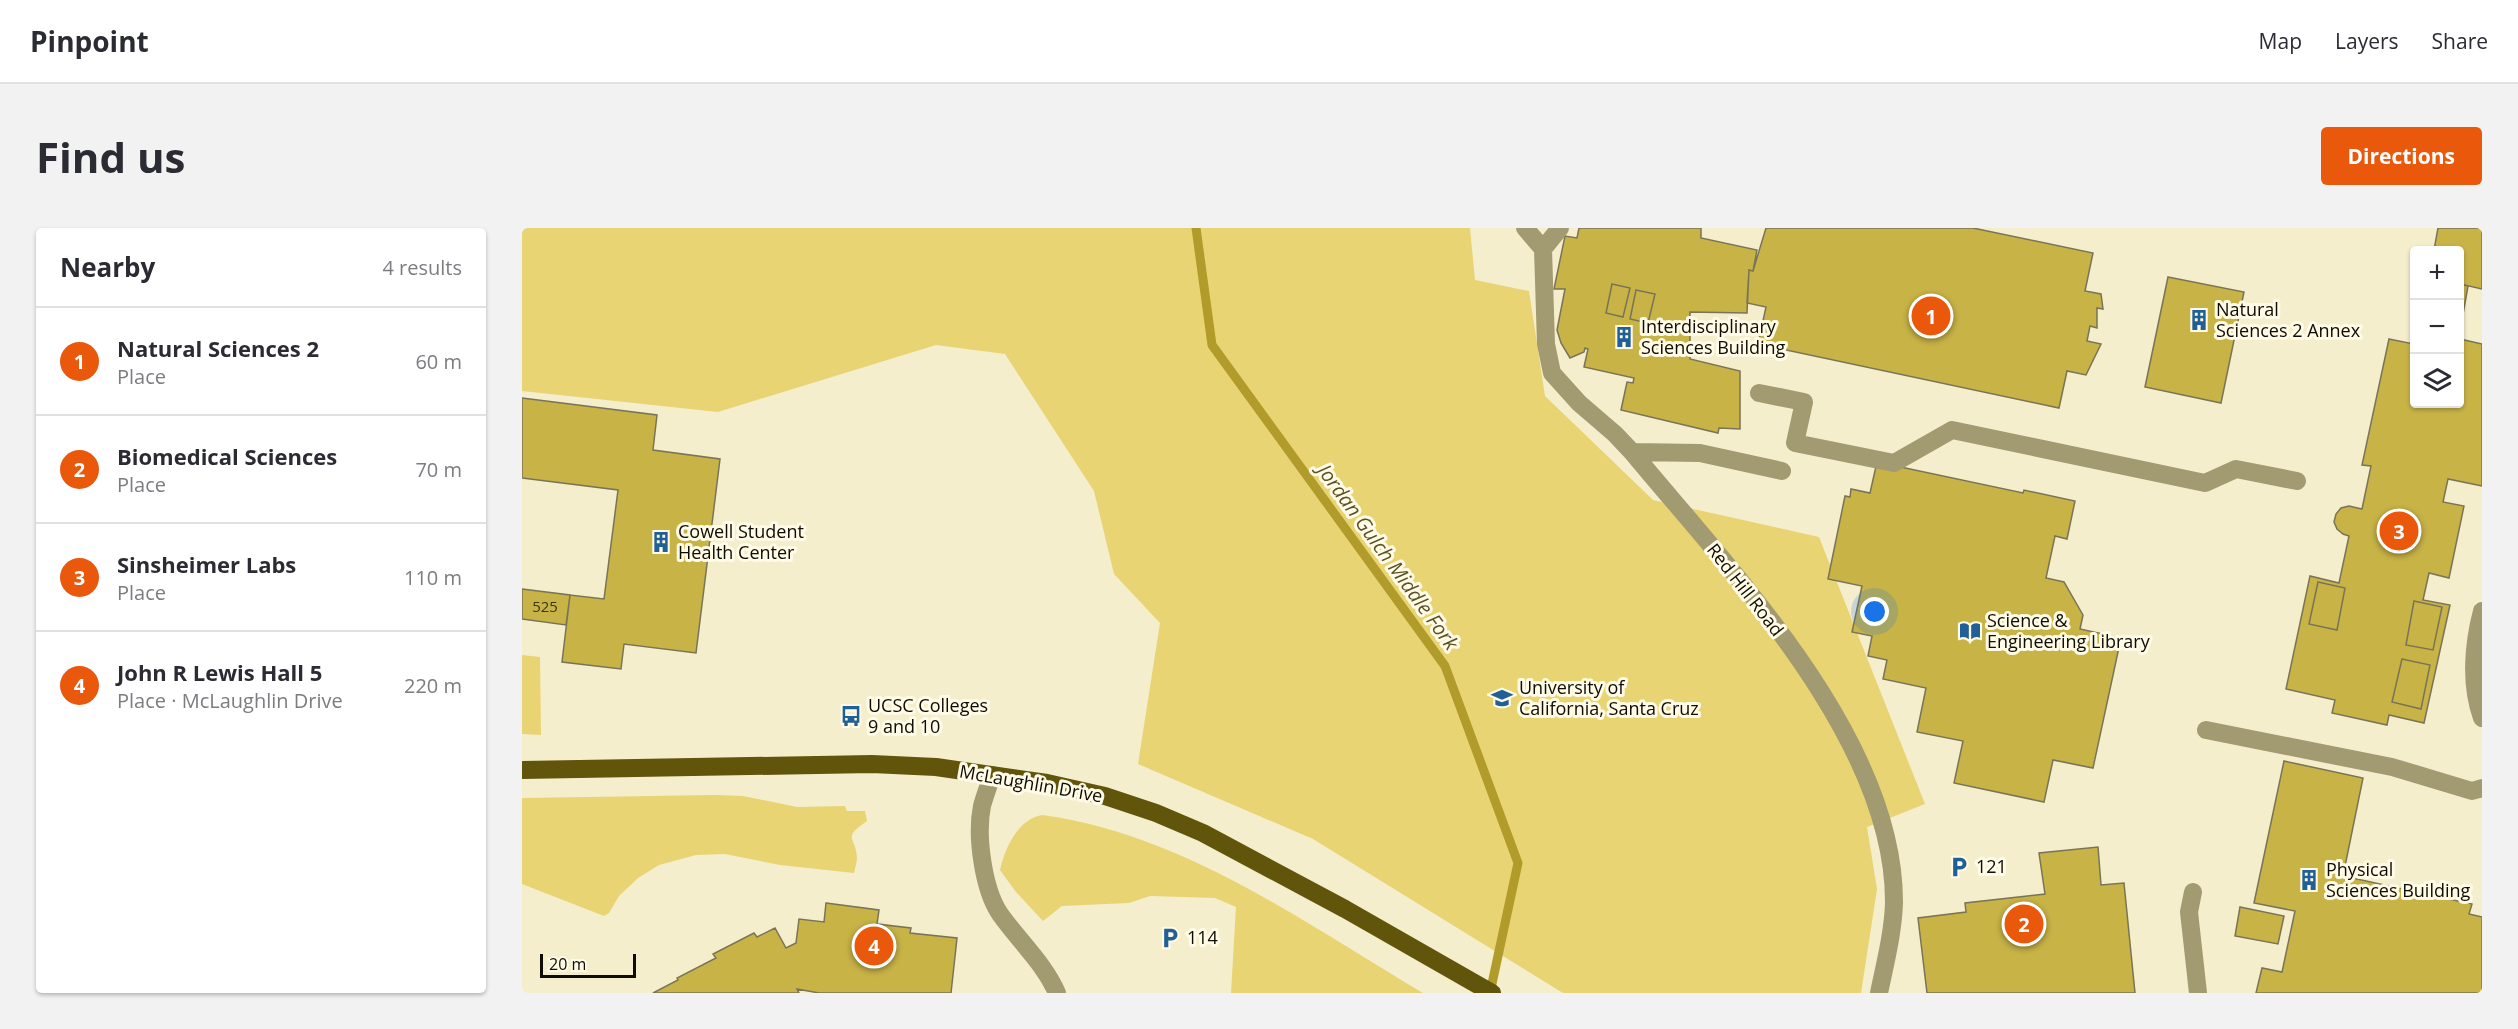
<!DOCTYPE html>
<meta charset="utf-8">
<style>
:root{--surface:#fff;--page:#f2f2f3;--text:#2b2b33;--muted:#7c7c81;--line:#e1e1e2;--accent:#ea580c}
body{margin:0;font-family:"Open Sans",sans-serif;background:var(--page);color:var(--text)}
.controls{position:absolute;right:18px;top:18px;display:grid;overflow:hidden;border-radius:6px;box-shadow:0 2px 4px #0004}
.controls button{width:54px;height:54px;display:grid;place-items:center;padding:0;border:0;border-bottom:2px solid var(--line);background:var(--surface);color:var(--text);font:30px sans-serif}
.scale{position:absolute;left:18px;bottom:15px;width:96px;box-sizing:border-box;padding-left:6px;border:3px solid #0e0c03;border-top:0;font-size:16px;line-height:21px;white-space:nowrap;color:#0e0c03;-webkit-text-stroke:4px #fffbe7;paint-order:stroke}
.you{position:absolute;left:1353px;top:384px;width:21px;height:21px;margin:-15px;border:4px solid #fff;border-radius:50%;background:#1a73e8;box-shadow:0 0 0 9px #1a73e833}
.badge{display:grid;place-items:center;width:39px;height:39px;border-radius:50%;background:var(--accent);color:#fff;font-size:20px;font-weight:700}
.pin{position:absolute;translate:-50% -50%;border:3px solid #fff;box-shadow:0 2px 6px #0006}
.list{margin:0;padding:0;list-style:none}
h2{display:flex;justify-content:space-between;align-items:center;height:78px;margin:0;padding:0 24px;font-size:26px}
h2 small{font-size:20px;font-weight:400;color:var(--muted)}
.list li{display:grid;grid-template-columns:39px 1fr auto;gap:18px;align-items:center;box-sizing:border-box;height:108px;padding:0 24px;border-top:2px solid var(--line)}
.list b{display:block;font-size:22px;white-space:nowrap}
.list p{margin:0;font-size:20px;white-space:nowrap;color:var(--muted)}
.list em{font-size:20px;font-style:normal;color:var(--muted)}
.icon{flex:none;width:33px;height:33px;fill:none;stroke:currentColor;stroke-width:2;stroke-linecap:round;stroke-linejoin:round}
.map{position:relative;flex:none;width:1960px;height:765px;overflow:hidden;border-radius:6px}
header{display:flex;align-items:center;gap:36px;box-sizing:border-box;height:84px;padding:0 30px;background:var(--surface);border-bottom:2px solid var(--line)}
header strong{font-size:28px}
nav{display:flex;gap:33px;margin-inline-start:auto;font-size:21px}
.intro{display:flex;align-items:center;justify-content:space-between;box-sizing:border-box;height:144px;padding:0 36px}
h1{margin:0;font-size:42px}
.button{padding:15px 27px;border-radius:6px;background:var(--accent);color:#fff;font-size:21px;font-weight:700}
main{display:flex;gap:36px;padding:0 36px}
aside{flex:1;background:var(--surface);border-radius:6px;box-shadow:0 2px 4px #0004}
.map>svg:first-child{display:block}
.green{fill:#e8d473}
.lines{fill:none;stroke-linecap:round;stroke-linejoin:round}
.stream{stroke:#b19b2a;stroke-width:9}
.building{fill:#c8b347;stroke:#7a7457;stroke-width:1.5}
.minor{stroke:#a29a70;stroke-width:18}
.major{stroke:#61540b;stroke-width:18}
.labels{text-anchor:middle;stroke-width:6;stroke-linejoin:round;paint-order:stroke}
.number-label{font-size:15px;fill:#3c3614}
.poi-label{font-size:18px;fill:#0e0c03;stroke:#fffbe7;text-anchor:start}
.street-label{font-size:18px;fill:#0e0c03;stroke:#fffbe7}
.water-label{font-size:20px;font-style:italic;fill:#595024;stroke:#fffbe7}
</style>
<header>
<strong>Pinpoint</strong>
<nav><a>Map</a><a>Layers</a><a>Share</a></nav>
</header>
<div class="intro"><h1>Find us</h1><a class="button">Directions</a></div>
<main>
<aside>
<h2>Nearby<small>4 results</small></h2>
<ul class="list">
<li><span class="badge">1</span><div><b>Natural Sciences 2</b><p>Place</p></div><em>60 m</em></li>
<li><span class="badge">2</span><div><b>Biomedical Sciences</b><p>Place</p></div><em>70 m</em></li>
<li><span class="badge">3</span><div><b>Sinsheimer Labs</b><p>Place</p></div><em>110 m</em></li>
<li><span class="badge">4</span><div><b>John R Lewis Hall 5</b><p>Place · McLaughlin Drive</p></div><em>220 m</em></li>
</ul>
</aside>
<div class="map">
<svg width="1960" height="765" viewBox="0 0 1960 765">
<rect width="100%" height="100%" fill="#f4eecd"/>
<path class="green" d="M0,0H948L953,52L1007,63L1023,168L1131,272L1297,309L1403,576L1345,599L1355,661L1339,765H1041L791,611L616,536L638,395L592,346L572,263L483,126L414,117L196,184L0,163Z
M0,427L18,429L19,507L0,506Z
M194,567L221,568L275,579L323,578L325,583H343L345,593C319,611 334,608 335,630C335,634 333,640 332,645L258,637L203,626L174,627L137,637L116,650L97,668L87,685L82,688L0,656V570Z
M520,587C661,606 781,694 901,765H709L714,679L693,670L628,668L607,675L540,678L521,693L494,664L478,642C483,620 496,591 520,587Z"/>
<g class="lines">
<path class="stream" d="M674,0L690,117L923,438L996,635L968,765"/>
</g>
<path class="building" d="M1057,0H1179V10L1235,22L1231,43L1227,42L1225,85L1168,84V131L1218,143V201L1197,200L1196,205L1099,182L1105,154L1111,155L1112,150L1062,139L1066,121L1063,120L1062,124L1048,130L1039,115L1035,102L1043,61H1032L1043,8L1055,10Z
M1244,0H1451L1571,25L1563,63L1579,66L1581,81L1575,80V100L1568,98L1565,113L1579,116L1564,147L1545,143L1537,180L1236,116L1244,79L1225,75L1227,42L1231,43Z
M1916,0H1960V61L1938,56V22H1912Z
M1646,49L1722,64L1699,175L1623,159Z
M1090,56L1108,60L1101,89L1084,85Z
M1938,56L1946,58L1938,103Z
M1114,62L1133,66L1126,95L1108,91Z
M1867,111L1892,116V176H1938V111L1960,116V258L1926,251L1921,274L1942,278L1927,350L1907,345L1901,372L1928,377L1902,495L1867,487L1865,497L1810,485L1813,472L1764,461L1788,348L1817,355L1827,308L1821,306L1815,301L1812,294L1814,286L1819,280L1827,278L1840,281L1849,238L1840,237Z
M0,170L135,187L131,222L198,231L174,425L102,416L99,441L40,434L48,367L82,371L96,262L0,250Z
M1355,234L1501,265L1502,262L1553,273L1545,311L1533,308L1524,350L1542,354L1561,387L1558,401L1599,410L1571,540L1531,532L1522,574L1432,555L1441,513L1395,504L1404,460L1361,451L1365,432L1346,428L1350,408L1330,404L1340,358L1306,351L1323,268L1328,269L1329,261L1348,265Z
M1796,354L1823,360L1815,402L1787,396Z
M0,361L48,367L44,397L0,391Z
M1892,373L1920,379L1911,422L1884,417Z
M1880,431L1908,437L1899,481L1870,474Z
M1762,533L1841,550L1821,648L1950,676L1947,686L1960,689V765H1734L1740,740L1760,744L1773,683L1732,675Z
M1576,619L1579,657L1602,655L1613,765H1405L1396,690L1444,684L1443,675L1523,666L1517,625Z
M304,675L357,682L355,696L389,700L388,705L435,710L429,765H297L275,761L277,765H131L156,752L155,750L194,730L191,726L232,705L235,709L253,700L264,720L274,715L277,691L302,694Z
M1718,679L1762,688L1756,716L1713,708Z"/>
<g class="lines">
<path class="minor" d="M1003,0L1021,21L1024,116L1030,145L1057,175L1093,206L1110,224C1209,344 1373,511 1372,675C1371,705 1363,736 1357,765
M1021,21L1038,0
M1237,165L1282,174L1273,215L1372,235L1430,202L1683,255L1714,241L1775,253
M1110,224L1178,225L1260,243
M1960,383C1951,417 1948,457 1960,490
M1684,502L1870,539L1950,563L1960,560
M470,547C467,557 463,567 460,578C454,607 461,661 478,686C497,713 522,735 535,765
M1671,664L1667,684L1676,765"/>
<path class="major" d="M0,542L350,536L414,539L525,555L583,568L634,585L681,605L823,681L970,765"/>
</g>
<defs>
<symbol id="building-bare" viewBox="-9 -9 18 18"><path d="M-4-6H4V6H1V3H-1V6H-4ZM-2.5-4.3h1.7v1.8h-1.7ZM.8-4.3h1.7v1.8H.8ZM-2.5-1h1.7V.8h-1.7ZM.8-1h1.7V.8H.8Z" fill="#206096" stroke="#fffbe7" stroke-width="2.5" paint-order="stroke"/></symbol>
<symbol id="library-bare" viewBox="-9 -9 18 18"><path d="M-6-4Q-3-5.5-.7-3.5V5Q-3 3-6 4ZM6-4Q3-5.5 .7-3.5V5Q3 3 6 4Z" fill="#206096" stroke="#fffbe7" stroke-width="2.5" paint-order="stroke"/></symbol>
<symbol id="university-bare" viewBox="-9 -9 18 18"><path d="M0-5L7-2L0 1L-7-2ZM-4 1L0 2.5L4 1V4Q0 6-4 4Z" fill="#206096" stroke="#fffbe7" stroke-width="2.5" paint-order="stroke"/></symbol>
<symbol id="bus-bare" viewBox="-9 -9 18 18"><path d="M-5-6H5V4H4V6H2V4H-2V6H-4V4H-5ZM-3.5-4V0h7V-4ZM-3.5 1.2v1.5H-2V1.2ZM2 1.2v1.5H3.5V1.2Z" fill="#206096" stroke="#fffbe7" stroke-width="2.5" paint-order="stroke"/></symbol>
<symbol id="parking-bare" viewBox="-9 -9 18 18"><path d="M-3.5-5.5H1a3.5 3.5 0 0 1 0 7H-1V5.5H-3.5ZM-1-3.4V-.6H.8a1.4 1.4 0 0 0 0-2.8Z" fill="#206096" stroke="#fffbe7" stroke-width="2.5" paint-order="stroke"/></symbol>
</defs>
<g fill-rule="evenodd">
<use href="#building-bare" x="1662" y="77" width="30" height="30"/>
<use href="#building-bare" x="1087" y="94" width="30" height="30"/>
<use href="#building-bare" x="124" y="299" width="30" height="30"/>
<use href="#library-bare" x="1433" y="388" width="30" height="30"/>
<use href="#university-bare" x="965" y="455" width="30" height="30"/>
<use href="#bus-bare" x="314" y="473" width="30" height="30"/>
<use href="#parking-bare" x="1422" y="624" width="30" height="30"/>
<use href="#building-bare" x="1772" y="637" width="30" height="30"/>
<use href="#parking-bare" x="633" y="695" width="30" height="30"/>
</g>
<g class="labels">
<g class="number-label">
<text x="23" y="384">525</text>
</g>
<g class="poi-label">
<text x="1694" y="88">Natural<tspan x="1694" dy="21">Sciences 2 Annex</tspan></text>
<text x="1119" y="105">Interdisciplinary<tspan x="1119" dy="21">Sciences Building</tspan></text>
<text x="156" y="310">Cowell Student<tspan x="156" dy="21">Health Center</tspan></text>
<text x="1465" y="399">Science &amp;<tspan x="1465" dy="21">Engineering Library</tspan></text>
<text x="997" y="466">University of<tspan x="997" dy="21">California, Santa Cruz</tspan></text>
<text x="346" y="484">UCSC Colleges<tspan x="346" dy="21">9 and 10</tspan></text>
<text x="1454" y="645">121</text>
<text x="1804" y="648">Physical<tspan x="1804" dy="21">Sciences Building</tspan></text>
<text x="665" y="716">114</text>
</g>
<g class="street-label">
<text transform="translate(1223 362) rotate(52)" y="6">Red Hill Road</text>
<text transform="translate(509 556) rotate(10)" y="6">McLaughlin Drive</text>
</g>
<g class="water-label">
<text transform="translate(866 329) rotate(54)" y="7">Jordan Gulch Middle Fork</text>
</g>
</g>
</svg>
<div class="controls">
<button>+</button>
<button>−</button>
<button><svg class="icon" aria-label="layers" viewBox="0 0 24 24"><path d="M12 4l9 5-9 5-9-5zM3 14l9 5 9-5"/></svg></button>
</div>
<div class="scale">20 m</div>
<div class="you"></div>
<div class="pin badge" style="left:1409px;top:88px">1</div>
<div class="pin badge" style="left:1502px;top:696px">2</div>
<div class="pin badge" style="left:1877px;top:303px">3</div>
<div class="pin badge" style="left:352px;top:718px">4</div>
</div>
</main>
